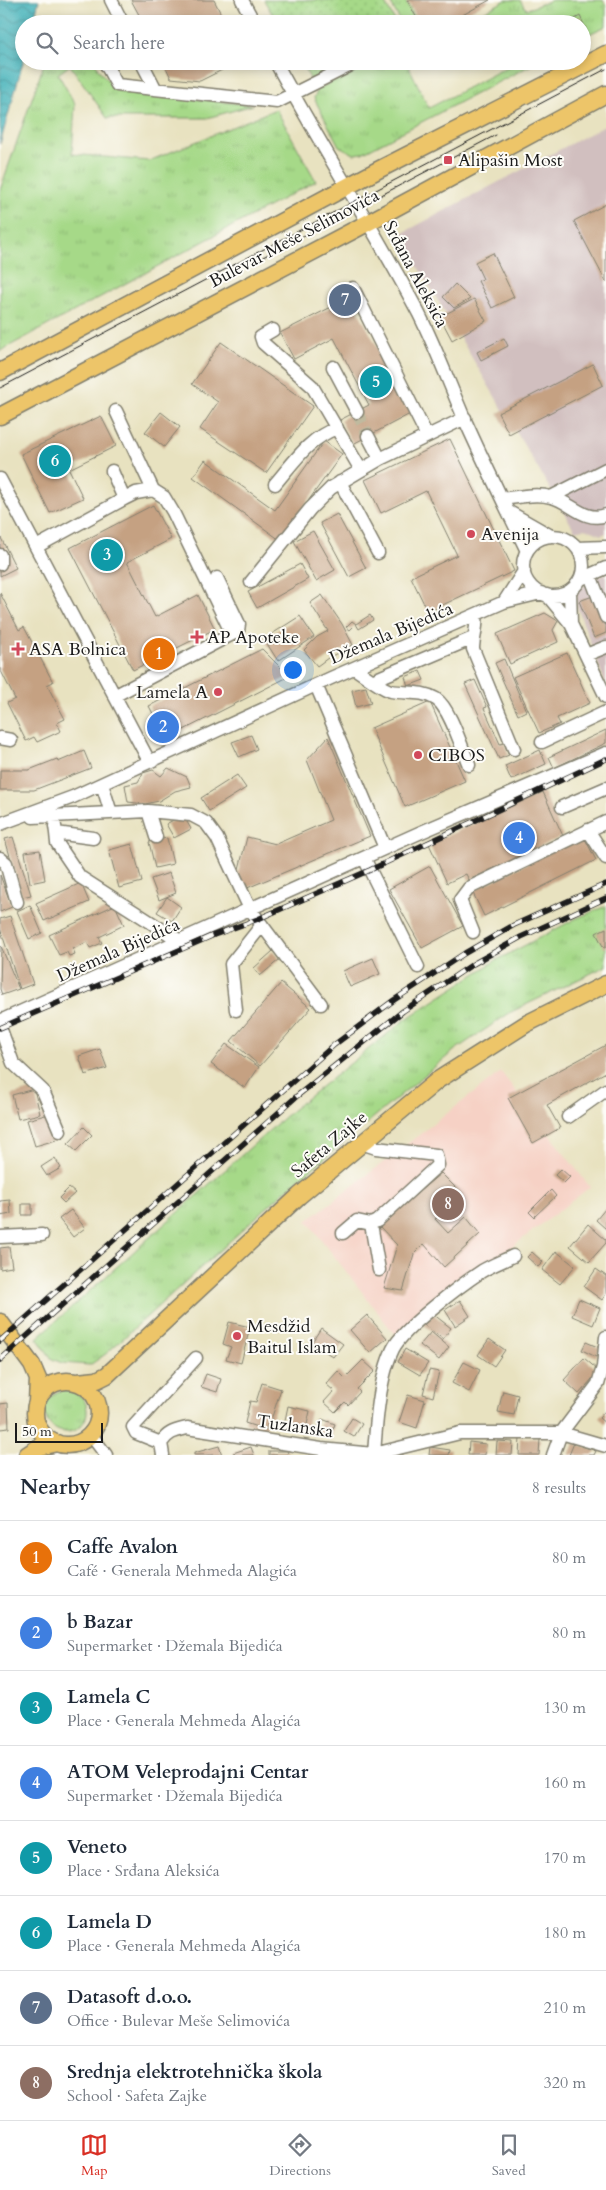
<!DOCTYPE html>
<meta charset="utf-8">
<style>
:root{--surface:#fff;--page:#f2f2f3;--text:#1f2937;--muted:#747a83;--line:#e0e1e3;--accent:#d93025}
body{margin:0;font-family:Cardo,serif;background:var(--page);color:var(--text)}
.scale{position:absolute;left:15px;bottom:12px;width:88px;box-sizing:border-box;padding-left:5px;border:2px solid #1c1c1c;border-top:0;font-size:14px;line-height:18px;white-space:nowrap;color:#1c1c1c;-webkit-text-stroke:4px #fdfcf7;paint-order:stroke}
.you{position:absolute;left:292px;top:669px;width:18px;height:18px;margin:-12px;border:4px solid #fff;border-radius:50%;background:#1a73e8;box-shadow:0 0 0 8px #1a73e833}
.badge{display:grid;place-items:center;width:32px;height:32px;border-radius:50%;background:var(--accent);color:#fff;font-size:16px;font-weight:700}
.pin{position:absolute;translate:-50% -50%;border:2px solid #fff;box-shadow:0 1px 5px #0006}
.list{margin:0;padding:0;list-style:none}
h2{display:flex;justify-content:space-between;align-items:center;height:65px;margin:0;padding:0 20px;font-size:21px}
h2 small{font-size:16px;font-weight:400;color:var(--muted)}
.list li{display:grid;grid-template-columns:32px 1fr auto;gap:15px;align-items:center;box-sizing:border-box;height:75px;padding:0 20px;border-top:1px solid var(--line)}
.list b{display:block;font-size:19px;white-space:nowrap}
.list p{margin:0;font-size:16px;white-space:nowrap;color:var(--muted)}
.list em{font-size:16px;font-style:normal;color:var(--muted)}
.icon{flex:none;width:28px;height:28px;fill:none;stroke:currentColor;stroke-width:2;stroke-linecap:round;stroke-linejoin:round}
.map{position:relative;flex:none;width:606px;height:1455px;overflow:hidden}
.search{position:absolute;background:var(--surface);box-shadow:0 2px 8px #0003;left:15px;right:15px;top:15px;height:55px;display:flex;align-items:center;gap:12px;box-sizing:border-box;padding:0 18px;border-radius:28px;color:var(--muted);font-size:19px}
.sheet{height:665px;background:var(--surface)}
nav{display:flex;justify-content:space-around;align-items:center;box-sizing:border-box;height:70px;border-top:1px solid var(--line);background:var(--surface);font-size:14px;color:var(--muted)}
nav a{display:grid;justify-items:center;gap:2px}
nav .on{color:var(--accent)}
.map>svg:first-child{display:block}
.built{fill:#f6d1c5}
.industrial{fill:#d1bfbf}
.grass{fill:url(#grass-tufts);stroke:#617a52}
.park{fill:url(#park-dots);stroke:#617a52}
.water{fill:url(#water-waves);stroke:#2e666a}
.building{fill:#c5a182}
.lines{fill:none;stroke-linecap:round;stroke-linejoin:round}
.minor-tunnel{stroke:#bfba9f;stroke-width:12;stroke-dasharray:12 6;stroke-linecap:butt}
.minor-casing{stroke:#827f6e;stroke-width:15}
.major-casing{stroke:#827f6e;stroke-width:19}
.minor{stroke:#fff;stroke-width:12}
.major{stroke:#edc569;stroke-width:16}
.tram{stroke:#1c1c1c;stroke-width:1}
.rail-casing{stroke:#1c1c1c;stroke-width:5.5}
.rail{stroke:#fdfcf7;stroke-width:4;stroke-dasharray:11;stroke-linecap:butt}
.poi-dot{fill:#d1495b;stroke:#fdfcf7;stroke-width:2}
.labels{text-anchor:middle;stroke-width:4;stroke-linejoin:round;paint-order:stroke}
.poi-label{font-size:18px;fill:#1c1c1c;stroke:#fdfcf7;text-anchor:start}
.street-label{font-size:18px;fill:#1c1c1c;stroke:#fdfcf7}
</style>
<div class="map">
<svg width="606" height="1455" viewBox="0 0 606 1455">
<defs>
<pattern id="grass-tufts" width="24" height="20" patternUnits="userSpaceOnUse" patternTransform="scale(1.25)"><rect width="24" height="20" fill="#a6d988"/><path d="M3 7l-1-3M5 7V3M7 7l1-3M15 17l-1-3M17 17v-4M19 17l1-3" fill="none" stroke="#8eba75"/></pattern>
<pattern id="park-dots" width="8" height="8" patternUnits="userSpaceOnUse" patternTransform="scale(1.25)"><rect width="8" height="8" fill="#a6d988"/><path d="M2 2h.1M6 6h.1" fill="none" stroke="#8eba75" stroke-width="1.8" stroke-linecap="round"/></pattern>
<pattern id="water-waves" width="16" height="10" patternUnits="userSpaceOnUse" patternTransform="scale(1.25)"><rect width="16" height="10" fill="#3fb0b8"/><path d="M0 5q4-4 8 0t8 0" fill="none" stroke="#348e95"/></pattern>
</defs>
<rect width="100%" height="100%" fill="#fdfcf7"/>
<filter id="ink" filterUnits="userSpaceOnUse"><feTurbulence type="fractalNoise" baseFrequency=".02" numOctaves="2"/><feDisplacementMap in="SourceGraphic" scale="10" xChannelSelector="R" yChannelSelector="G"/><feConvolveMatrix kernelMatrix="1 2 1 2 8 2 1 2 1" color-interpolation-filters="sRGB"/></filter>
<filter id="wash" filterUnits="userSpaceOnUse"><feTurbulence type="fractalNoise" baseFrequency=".0096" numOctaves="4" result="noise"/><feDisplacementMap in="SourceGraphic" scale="20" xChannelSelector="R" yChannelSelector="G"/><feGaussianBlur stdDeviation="1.12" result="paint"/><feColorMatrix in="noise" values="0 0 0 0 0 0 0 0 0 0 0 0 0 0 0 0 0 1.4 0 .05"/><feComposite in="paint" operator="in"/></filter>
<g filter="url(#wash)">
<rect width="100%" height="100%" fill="#e8e2c0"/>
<path class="built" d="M501,1072L590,1187L396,1336L307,1221Z"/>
<path class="industrial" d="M606,125V533L601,535L592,531L583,529L575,531L399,235Z
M606,573V685L576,604L577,590Z"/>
<path class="grass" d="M389,0H405L418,24H402Z
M506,0H520L525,8L528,9L552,0H603L606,6V26L589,34L579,17L566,24H548L546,21L541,24H487L482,13Z
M45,61H95L98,69L117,91L253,105L207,118H107L70,65L58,74L75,104L72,154L149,161L276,109L316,181L0,351V190Z
M370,61H406L429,108L509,66L507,61H539L362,153L354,154L339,146L314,98L318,89Z
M606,906V966L511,1012L455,1050L286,1190L107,1353L90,1365L62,1363L52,1359L37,1338L290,1112L406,1019L495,961L575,919Z
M45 1411a21 21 0 1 1 42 0a21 21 0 1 1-42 0Z"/>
<path class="park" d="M264,0H383L397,24H278Z
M300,61H345L311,80Z"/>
<path class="water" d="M0,0H39L33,24H24V59L0,144Z"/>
<g id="blocks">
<path class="building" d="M131,0H214L226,24H144Z
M407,0H490L446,24H442L439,19L431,24H420Z
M580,16L586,29L582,31V24H566Z
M163,61H240L200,81L171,78Z
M606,204V282L574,221Z
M493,253L514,297L492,308L478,281L483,279L475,262Z
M455,284L470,299L454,308L443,297Z
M351,297L412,413L353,444L340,420L369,405L334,338L294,359L280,333Z
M474,299L486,321L452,340L440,317Z
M504,338L508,346L481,360L477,352Z
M221,342L313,406L266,473L200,429L218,402L192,384Z
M593,364L603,385L509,434L498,413Z
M161,412L180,427L164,447L145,432Z
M101,416L116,446L69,469L83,498L50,513L21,454Z
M450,439L514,571L428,612L411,577L457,555L426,491L381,513L365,480Z
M324,441L342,454L280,540L193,477L205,460L275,510Z
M153,505L171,539L127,562L155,617L198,595L215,629L133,670L70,548Z
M337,514L366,568L349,577L320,523Z
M313,531L335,570L316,581L294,541Z
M0,536L16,568L0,576Z
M300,564L308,579L257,608L248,592Z
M0,593L19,630L24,627L53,682L47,685L65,719L57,723L61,731L37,742L34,737L26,741L7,703L15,699L0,669Z
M322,595L342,624L353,645L328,658L317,666L304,650L317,637L328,631L310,603Z
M593,596L606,626V633L594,638L579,601Z
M545,613L558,621L553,630L558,642L510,664L497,634Z
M370,615L373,620L359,629L356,624Z
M300,616L314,637L278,661L264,639Z
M352,621L356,624L350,630L346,627Z
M262,649L282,669L286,678L166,739L149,706Z
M567,653L590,703L557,718L560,724L539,733L513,677Z
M504,659L526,711L518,715L495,663Z
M420,671L424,680L408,686L405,677Z
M475,680L487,707L484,708L500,744L504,743L509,755L499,759L465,684Z
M366,687L371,703L356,707L352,690Z
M430,702L465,781L405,807L371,728Z
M606,730V743L554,768L549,757Z
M251,735L257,749L239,757L232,742Z
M328,737L370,836L245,889L238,873L247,837L276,844L331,820L307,760Z
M540,750L546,764L511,780L505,766Z
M84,751L91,768L34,790H0V770H29L57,759L58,762Z
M168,768L187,777L191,787L175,791L159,801L145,804L128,802L125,785L138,782L143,773L153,770L161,776Z
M237,775L246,788L209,811L201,798Z
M543,792L563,836L469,880L466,874L447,883L429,844Z
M183,815L191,829L174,838L166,824Z
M583,835L596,860L484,916L472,891Z
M13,837L31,895L22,897L5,839Z
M167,838L173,864L155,868L149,842Z
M132,844L142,882L119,888L109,850Z
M40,850L45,880L30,883L25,852Z
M430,866L463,926L422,948L389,889Z
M169,873L176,893L159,900L151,879Z
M0,875L12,907L0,912Z
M81,883L89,902L44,921L36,903Z
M167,897L181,907L172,921L157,912Z
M30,905L42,933L29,939L17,911Z
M115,905L124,925L99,937L102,943L90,948L87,942L73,949L75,954L69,956L67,952L59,955L49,935Z
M10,916L33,984L20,989L0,928V919Z
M606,928V947L604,948L596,933Z
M1,946L19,989L2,995L0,989Z
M273,951L280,959L260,976L254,968Z
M373,958L380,974L350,987L343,971Z
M281,983L311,1008L260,1066L231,1041Z
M226,1044L259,1067L245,1088L211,1064Z
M606,1045V1072L547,1105L560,1128L533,1143L508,1098Z
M100,1049L107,1068L85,1075L79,1056Z
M34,1089L40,1114L18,1119L12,1095Z
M49,1114L56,1140L35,1146L27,1120Z
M84,1127L92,1135L76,1151L68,1144Z
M55,1158L61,1168L47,1176L41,1167Z
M561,1169L570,1177L564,1183L555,1175Z
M441,1173L463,1195L435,1219L448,1233L466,1217L480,1234L444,1267L424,1244L414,1254L403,1291L384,1288L397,1245L379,1226Z
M69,1188L75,1193L64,1203L59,1198Z
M551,1190L556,1196L534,1217L529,1212Z
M10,1200L11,1214L0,1216V1201Z
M22,1204H32V1215H22Z
M606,1208V1229L596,1220Z
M71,1210L85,1228L73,1237L59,1219Z
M588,1224L606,1240V1243L589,1262L570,1246Z
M9,1247L12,1267L0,1269V1248Z
M556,1251L575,1266L560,1284L542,1270Z
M532,1252L543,1262L538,1267L527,1257Z
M596,1269L606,1276V1294L602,1300L584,1287Z
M579,1299L600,1308L593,1325L572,1316Z
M460,1300L470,1316L455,1326L445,1310Z
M433,1314L451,1328L443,1339L424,1325Z
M367,1315L387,1338L370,1353L350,1330Z
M229,1322L250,1327L241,1363L226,1359L231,1347L223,1344Z
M321,1328L343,1344L333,1357L312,1342Z
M431,1332L449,1347L439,1360L420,1345Z
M489,1339L505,1350L494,1366L478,1355Z
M586,1342L600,1348L596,1357L582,1350Z
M405,1349L428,1363L420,1375L398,1362Z
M584,1358L599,1371L579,1394L564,1380Z
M363,1360L375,1371L357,1389L360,1392L348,1405L345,1402L335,1412L324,1402L334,1391L326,1384L338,1371L345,1378Z
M464,1362L480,1370L469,1392L452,1383Z
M429,1370L439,1372L433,1397L423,1394Z
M206,1374L221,1379L217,1392L201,1387Z
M262,1383L281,1389L271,1420L269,1419L266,1430L245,1423L250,1401L256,1402Z
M503,1391L518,1395L514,1415L498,1412Z
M408,1395L425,1400L417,1428L399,1422Z
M8,1403L9,1428L0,1429V1404Z
M288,1406L310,1411L306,1429L284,1425Z
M606,1410V1424L599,1418Z
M352,1418L362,1424L354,1437L344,1431Z
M322,1419L335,1424L330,1437L317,1432Z
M520,1438L540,1439L539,1455H519Z
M497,1441L513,1442L512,1455H496Z
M469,1442L486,1444L485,1455H468Z
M574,1443L596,1451L594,1455H569Z
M219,1446L222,1455H194V1453Z
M251,1447L254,1455H234L233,1453Z
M430,1447L450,1450L449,1455H429Z
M269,1451H288L287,1455H269Z"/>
</g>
</g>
<g filter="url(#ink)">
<use href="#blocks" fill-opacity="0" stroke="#827f6e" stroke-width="1"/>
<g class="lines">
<path class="minor-tunnel" d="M357,412L368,436"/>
<defs>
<path id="minor" d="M111,0L123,24
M242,0L255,24
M104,61L117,85L277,102L359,61
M141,61L155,88
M275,61C321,147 374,228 419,314C436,348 449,383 464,418C484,463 506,507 527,551
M353,288L427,436
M273,330L261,337L263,343L312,386L361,470
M333,367L357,412
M116,411L153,490
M368,436L380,459
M112,471L124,499
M0,479L149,761
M340,482L378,553
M275,484C294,462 309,438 337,428
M551,497L606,469
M502,499C518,497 536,493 551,497C570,501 584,523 606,515
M509,512L551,536
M523 566a30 30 0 1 1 60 0a30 30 0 1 1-60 0Z
M36,547L124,499L136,493L153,490L164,497L173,512L232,634
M577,548L606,547
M0,555V564
M590,575L606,617
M583,578L606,568
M251,582L310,509L331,488L380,459L465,418
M570,591L571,624
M547,595L571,624L606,697
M504,602L524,571
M476,615C478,627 473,637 473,649L514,749
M586,655L606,647
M355,669C364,674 382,689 391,691C407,694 421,690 436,699C450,708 462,749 469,765
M374,680L473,638
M316,685L385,848
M116,695L238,631L239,624L217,578
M0,738L11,740
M542,742L606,712
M102,784L111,813
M562,807L606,788
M148,811L156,837
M33,817L148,811L191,815L206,823L217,838L250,909L321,1004
M0,824L73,797L331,678L504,602L541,593
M55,826L56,833L93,838
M588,830L606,858
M56,833L57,843L80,877L180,941
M0,858L6,863L17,902
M364,858L418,967
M473,932L460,900L469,888L606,822
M236,1010L231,964L262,925
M0,1021L419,833L606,753
M0,1027L13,1063L43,1091L60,1131
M568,1117L606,1090
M371,1224L379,1270
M343,1233L357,1221L371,1224L377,1221L438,1165L436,1155L376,1148L361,1143
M0,1237L42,1235
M91,1435L106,1455
M161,1443L136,1433L133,1427L196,1358
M163,1455L161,1443C168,1432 175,1431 187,1428L321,1449L374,1454L460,1433H561L606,1446
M374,1455C376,1424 379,1378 393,1349C403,1328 461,1285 482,1271C492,1265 503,1261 513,1256
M553,1455L561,1433L598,1384L603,1367L606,1337"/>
<path id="major" d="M0,372L378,170L606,54
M0,416L358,228L606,94
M0,1322L32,1365L38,1379L37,1402
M35 1413a32 32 0 1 1 64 0a32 32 0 1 1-64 0Z
M77,1382L97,1380L107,1375L299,1196L438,1080L526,1024L606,984
M27,1455L39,1447L57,1443"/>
</defs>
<use href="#minor" class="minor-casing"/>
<use href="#major" class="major-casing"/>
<use href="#minor" class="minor"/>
<use href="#major" class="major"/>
<path class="tram" d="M261,258L496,135
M0,388L606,69"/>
<defs>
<path id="rail" d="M0,1028L214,935L258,919L370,870L606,759
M0,1341L334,1045L394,1000L465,953L514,925L606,884
M0,1360L297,1096L403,1011L473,964L521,937L606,898"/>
</defs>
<use href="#rail" class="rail-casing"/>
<use href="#rail" class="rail"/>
</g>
</g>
<g class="poi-dot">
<rect x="443" y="155" width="10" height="10" rx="2.5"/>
<circle cx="471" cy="534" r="5"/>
<path d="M194.5 629.5h5v5h5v5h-5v5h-5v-5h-5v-5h5z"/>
<path d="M15.5 641.5h5v5h5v5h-5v5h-5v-5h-5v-5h5z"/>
<circle cx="218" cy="692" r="5"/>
<circle cx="418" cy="755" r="5"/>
<circle cx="237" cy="1336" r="5"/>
</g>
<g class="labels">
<g class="poi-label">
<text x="458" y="166">Alipašin Most</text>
<text x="481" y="540">Avenija</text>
<text x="207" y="643">AP Apoteke</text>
<text x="29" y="655">ASA Bolnica</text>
<text x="208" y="698" text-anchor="end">Lamela A</text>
<text x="428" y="761">CIBOS</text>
<text x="247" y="1332">Mesdžid<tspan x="247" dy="21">Baitul Islam</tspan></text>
</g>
<g class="street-label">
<text transform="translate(294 238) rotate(-28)" y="6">Bulevar Meše Selimovića</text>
<text transform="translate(416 274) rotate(62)" y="6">Srđana Aleksića</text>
<text transform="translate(391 633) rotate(-23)" y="6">Džemala Bijedića</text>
<text transform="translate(118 950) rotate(-24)" y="6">Džemala Bijedića</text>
<text transform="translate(329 1144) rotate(-40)" y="6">Safeta Zajke</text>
<text transform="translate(295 1426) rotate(8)" y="6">Tuzlanska</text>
</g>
</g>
</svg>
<div class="scale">50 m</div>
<div class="you"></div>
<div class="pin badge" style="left:159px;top:654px;background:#e8710a">1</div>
<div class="pin badge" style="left:163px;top:727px;background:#3f7fe0">2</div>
<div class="pin badge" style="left:107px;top:555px;background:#0f9aa8">3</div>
<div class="pin badge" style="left:519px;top:838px;background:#3f7fe0">4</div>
<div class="pin badge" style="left:376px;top:382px;background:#0f9aa8">5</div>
<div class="pin badge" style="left:55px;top:461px;background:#0f9aa8">6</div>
<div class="pin badge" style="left:345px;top:300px;background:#5c6f8a">7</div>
<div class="pin badge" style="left:448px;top:1204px;background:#8d6e63">8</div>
<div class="search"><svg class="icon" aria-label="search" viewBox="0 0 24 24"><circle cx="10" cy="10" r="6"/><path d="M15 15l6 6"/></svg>Search here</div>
</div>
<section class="sheet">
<h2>Nearby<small>8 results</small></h2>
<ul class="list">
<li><span class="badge" style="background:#e8710a">1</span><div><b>Caffe Avalon</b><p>Café · Generala Mehmeda Alagića</p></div><em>80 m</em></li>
<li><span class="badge" style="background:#3f7fe0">2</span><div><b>b Bazar</b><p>Supermarket · Džemala Bijedića</p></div><em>80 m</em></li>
<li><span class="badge" style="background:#0f9aa8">3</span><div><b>Lamela C</b><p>Place · Generala Mehmeda Alagića</p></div><em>130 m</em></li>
<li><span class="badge" style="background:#3f7fe0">4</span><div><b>ATOM Veleprodajni Centar</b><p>Supermarket · Džemala Bijedića</p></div><em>160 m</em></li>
<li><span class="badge" style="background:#0f9aa8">5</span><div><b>Veneto</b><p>Place · Srđana Aleksića</p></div><em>170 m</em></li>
<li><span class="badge" style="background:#0f9aa8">6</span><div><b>Lamela D</b><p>Place · Generala Mehmeda Alagića</p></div><em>180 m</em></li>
<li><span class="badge" style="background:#5c6f8a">7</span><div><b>Datasoft d.o.o.</b><p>Office · Bulevar Meše Selimovića</p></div><em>210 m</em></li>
<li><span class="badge" style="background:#8d6e63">8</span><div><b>Srednja elektrotehnička škola</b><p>School · Safeta Zajke</p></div><em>320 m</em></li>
</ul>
</section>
<nav>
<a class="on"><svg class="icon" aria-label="map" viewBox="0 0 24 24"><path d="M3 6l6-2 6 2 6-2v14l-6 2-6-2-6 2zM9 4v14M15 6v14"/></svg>Map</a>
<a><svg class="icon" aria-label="directions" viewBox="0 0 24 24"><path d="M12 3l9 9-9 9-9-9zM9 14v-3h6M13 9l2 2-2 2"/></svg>Directions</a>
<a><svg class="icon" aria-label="saved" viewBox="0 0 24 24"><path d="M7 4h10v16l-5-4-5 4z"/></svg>Saved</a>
</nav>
